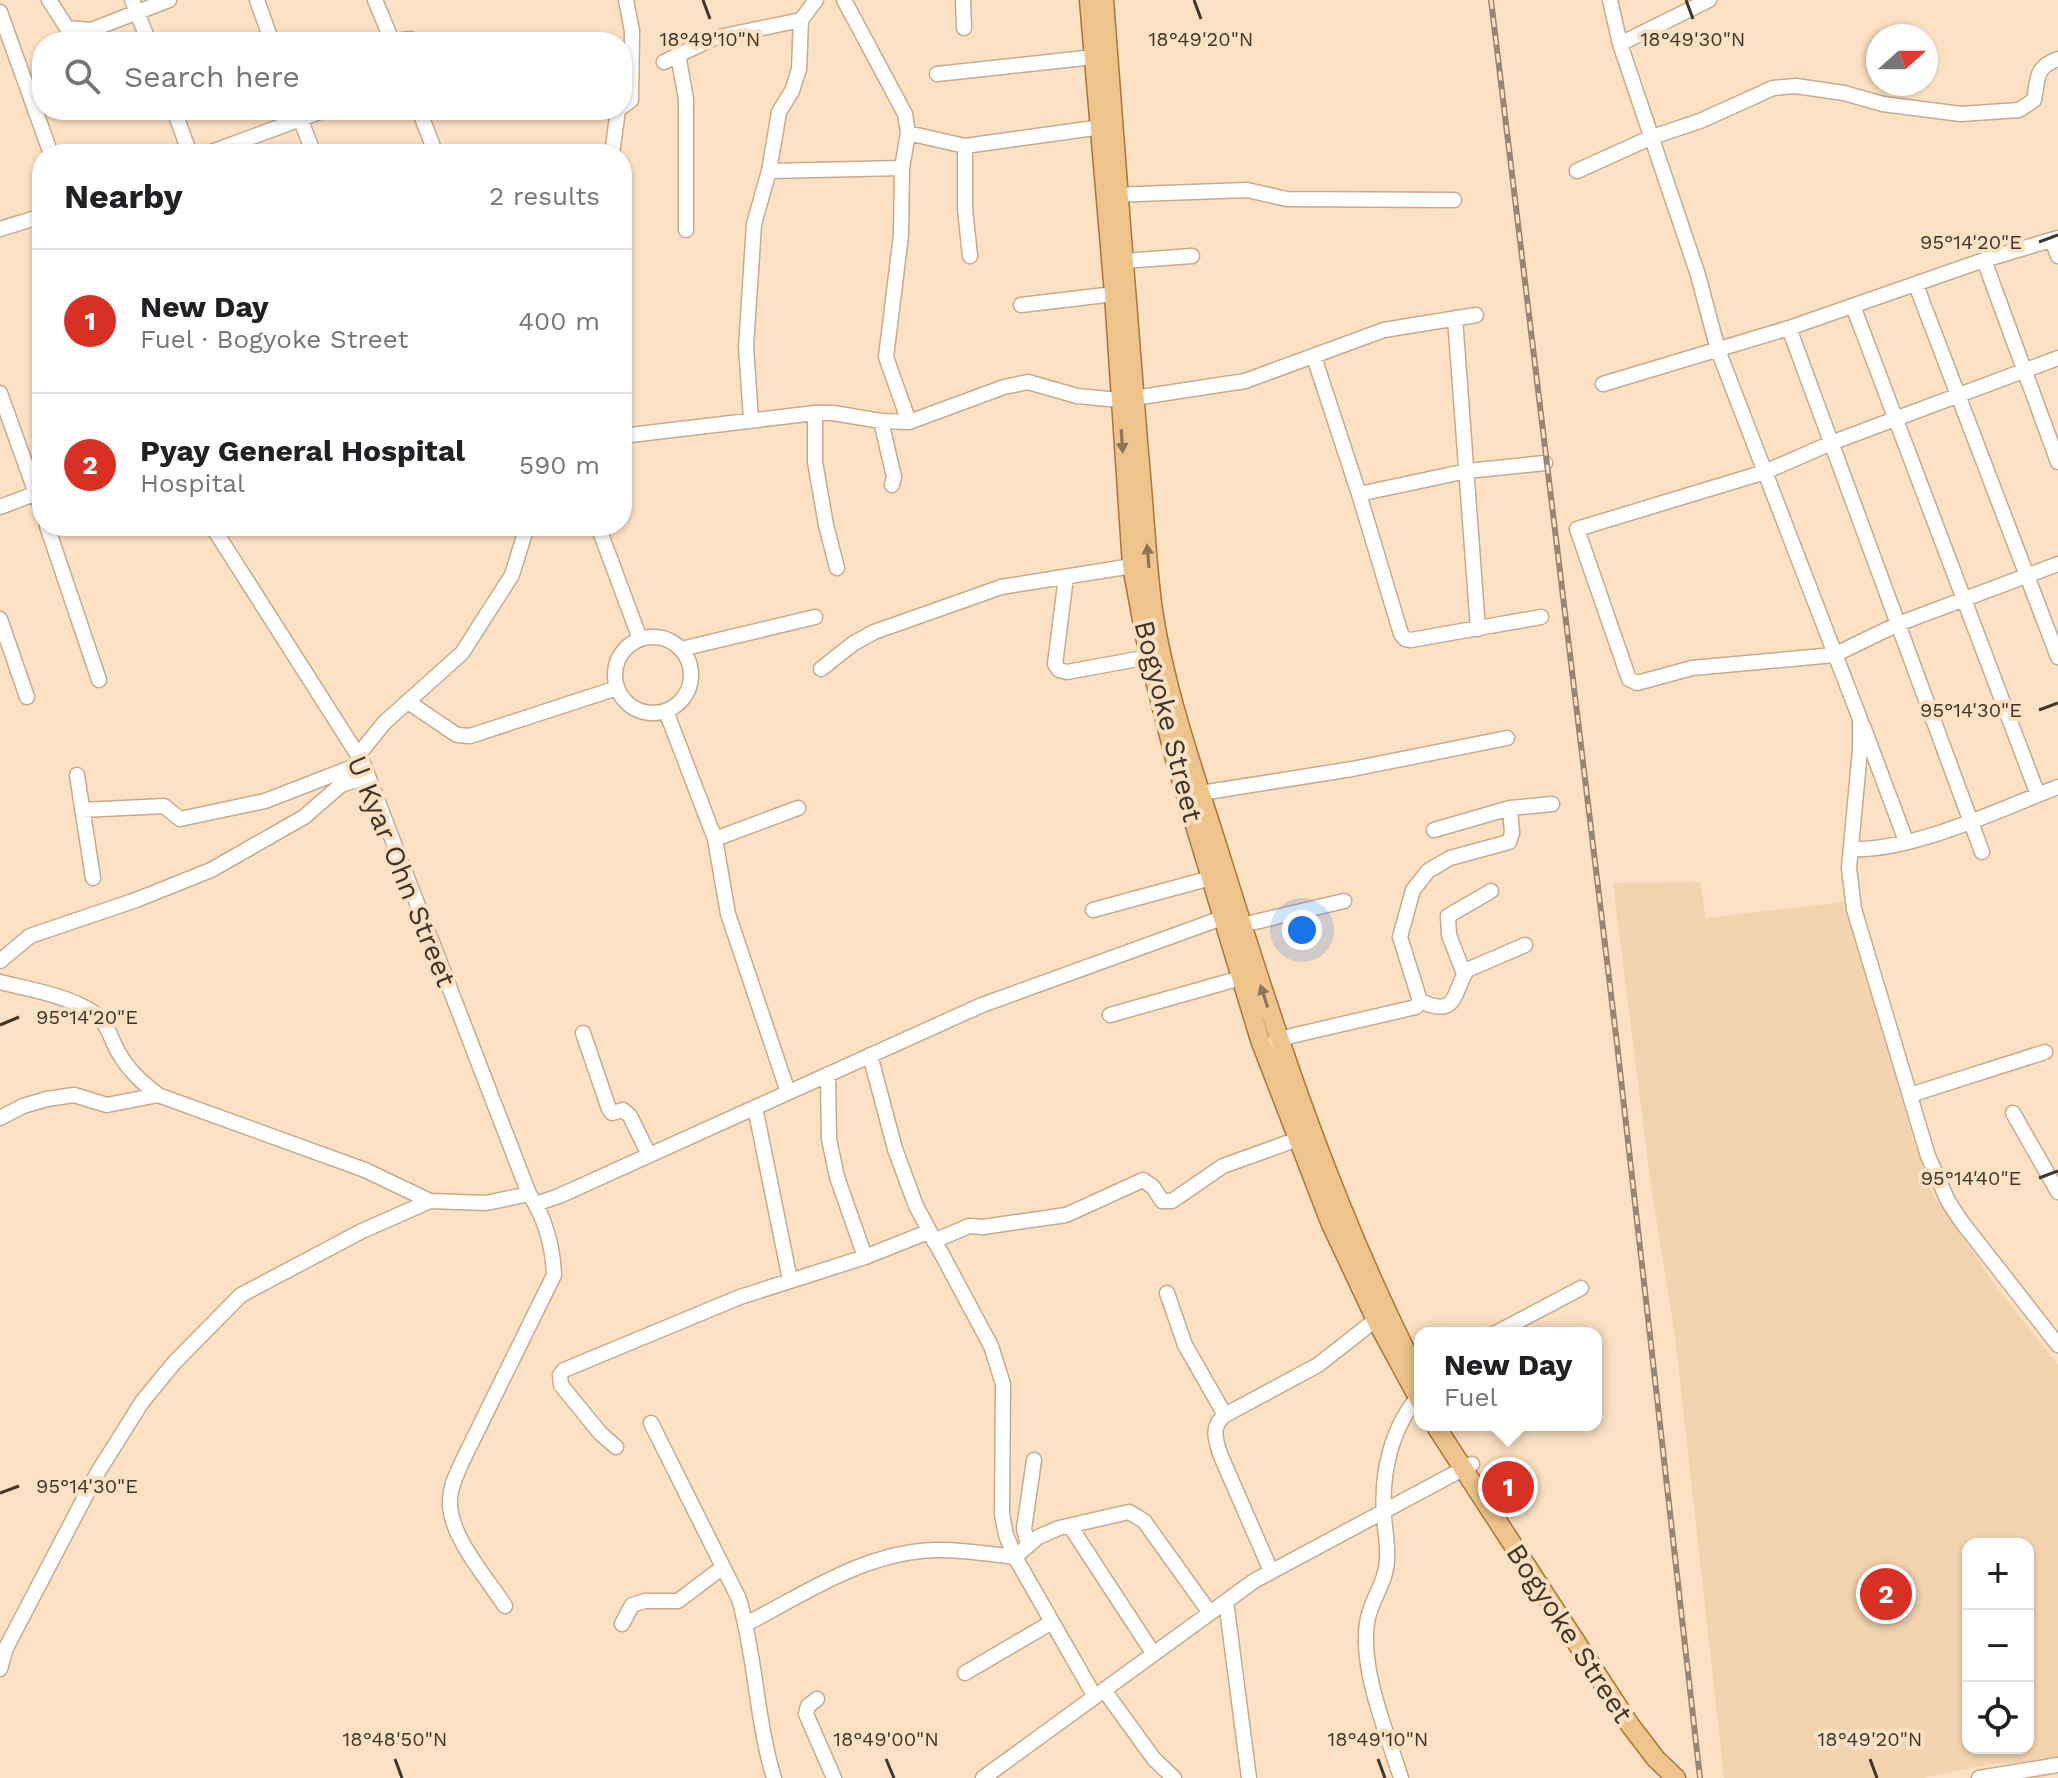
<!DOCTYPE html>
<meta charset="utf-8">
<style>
:root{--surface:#fff;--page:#f6f6f6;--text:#202124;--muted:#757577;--line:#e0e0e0;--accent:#d93025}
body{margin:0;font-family:"Work Sans",sans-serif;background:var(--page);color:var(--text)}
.controls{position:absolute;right:24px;bottom:24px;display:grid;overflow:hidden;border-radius:16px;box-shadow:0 2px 6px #0004}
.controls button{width:72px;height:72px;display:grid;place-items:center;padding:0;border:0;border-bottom:2px solid var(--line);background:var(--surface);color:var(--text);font:40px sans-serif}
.compass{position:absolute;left:1866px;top:24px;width:72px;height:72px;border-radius:50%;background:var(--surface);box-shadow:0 2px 6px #0004;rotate:69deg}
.you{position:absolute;left:1302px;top:930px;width:28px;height:28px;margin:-20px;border:6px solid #fff;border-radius:50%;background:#1a73e8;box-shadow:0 0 0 12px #1a73e833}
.badge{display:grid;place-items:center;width:52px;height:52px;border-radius:50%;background:var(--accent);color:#fff;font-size:26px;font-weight:700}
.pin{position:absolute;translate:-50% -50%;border:4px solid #fff;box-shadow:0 2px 8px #0006}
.popup{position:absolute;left:1414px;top:1327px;width:188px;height:104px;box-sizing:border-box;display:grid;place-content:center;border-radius:16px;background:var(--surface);filter:drop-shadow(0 2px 6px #0005);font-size:26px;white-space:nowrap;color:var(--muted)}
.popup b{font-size:30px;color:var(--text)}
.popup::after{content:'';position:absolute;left:50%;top:100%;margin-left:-16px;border:16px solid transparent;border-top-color:var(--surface)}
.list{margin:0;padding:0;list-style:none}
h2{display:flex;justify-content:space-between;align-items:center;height:104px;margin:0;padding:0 32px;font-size:34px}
h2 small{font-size:26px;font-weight:400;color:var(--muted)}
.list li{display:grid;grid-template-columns:52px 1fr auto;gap:24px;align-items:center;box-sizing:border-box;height:144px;padding:0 32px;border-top:2px solid var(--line)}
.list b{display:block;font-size:30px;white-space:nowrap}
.list p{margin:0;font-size:26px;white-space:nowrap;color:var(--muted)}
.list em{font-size:26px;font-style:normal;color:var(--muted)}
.icon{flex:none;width:44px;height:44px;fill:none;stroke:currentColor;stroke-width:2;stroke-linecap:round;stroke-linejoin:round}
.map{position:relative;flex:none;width:2058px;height:1778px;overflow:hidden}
.search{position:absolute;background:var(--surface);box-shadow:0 2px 6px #0004;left:32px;top:32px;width:600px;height:88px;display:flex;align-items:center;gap:20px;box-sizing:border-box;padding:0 28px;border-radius:32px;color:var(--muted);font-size:30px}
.panel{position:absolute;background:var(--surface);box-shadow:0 2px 6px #0004;left:32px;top:144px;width:600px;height:392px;border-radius:32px}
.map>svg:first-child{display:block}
.built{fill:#f4d4b0;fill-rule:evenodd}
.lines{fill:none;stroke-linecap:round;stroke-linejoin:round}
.minor-casing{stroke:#c5ab8f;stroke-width:17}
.major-casing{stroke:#a97737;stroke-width:21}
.minor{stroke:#fff;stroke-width:14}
.major{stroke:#eec38c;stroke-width:18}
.rail-casing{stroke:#988672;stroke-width:6}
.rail{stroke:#fce1c4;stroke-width:3;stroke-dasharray:9;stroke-linecap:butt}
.oneway{fill:#8e7556}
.ticks{fill:none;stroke:#3f3529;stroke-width:3}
.labels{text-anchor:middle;stroke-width:8;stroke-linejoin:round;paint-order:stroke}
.street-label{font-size:28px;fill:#3f3529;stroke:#fce1c4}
.ticks-label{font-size:20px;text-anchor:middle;fill:#3f3529;stroke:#fce1c4;stroke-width:8;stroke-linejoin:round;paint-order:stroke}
</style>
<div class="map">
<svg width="2058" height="1778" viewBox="0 0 2058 1778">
<rect width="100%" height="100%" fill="#fce1c4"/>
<path class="built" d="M1700,882L1706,918L1845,902L1915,1145L1934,1196L1996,1286L2058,1365V1760L1991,1764L1923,1778H1724L1675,1336L1651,1186L1613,883ZM1968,1544H2028V1748H1968Z"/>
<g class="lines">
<defs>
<path id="minor" d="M49,0L67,28L91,30L169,0
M132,0L149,42
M257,0L272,42
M375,0L392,41
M844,0L905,114L908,133L902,168L901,235L886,357L909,422
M963,0L964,28
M1610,0L1620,44L1698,275L1718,350L1860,719V750L1849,868L1854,909L1928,1156L1948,1201L1961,1221L2058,1345
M0,12L51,154
M390,42L410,39L418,42
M1620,44L1709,0
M678,54L686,99V230
M664,62L714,38L801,20L816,0
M937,74L1094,57
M622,107L631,100L632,31L626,0
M174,110L190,154
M419,110L436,154
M298,113L314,154
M908,133L965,146L1109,126
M965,146V209L970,256
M206,154L325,110
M612,154L618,110
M769,171L902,168
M1577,171L1652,137L1700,121L1773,88L1796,86L1844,93L1883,104L1961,114L2019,110L2034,100C2038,78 2035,67 2058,59
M1111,195L1247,190L1287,199L1454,200
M0,229L42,216
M2052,240L2058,256
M1984,260L2058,462
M1124,261L1192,256
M1916,285L2058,657
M1021,305L1114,294
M1853,306L2038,795
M1455,318L1478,629
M1789,328L1982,852
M1314,357L1359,494L1401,634L1405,639L1411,640L1541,617
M2058,358L1831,443L1765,472L1577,529L1629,679L1637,683L1692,668L1834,655L1898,624L2058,564
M1603,384L1789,328L1984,260L2058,238
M0,393L42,510
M815,413V462L826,525L837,568
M751,419L746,347L754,224L769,171L779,112L792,91L799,69L801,20
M881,421L894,477L892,485
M622,436L815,413H833L881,421L909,422L1004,387L1028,382L1077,396L1119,400L1134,398L1245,381L1384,330L1476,315
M1359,494L1467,471L1545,463
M0,507L42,491
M47,526L99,680
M212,526L363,763L529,1194C545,1217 553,1247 554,1275L461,1464C456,1476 450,1487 450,1500C448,1535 487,1578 505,1606
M598,526L640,639
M1066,577L1055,664L1059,670L1067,672L1149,657
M0,619L27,697
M615 675a38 38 0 1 1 76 0a38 38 0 1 1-76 0Z
M681,649L815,617
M821,669L854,643L874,632L976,596L1001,587L1132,566
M408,702L457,735L470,736L617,688
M666,711L715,839L798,808
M1863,726L1906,841
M358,755L385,722L462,653L512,575L527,526
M77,775L93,878
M1201,793L1352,769L1507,738
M82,810L164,806L180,819L265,801L363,763
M1434,830L1510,808L1552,804
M715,839L728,914L788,1092
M1851,849C1912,852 2000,809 2058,787
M1093,910L1211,878
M1242,925L1344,901
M0,961L30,936L136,900L211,870L304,817L341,785L368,776
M1464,974L1449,935L1448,916L1491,891
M0,982C28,989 70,996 94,1013C108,1022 111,1041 120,1055C130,1072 143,1083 158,1095L365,1170L430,1201
M1420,1001C1458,1018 1452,994 1467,970L1525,945
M1110,1015L1241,978
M583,1033L609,1109L612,1113L623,1110L630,1116L649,1155
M1270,1044L1291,1036L1416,1007L1420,1001L1400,937L1413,890L1428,871L1450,858L1509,842L1512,833L1510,808
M870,1055L895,1149L916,1206L991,1346L1003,1384L1002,1514L1006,1535L1015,1557L1095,1697
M828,1074L829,1139L837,1177L865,1257
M1910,1095L2045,1052
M755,1107L790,1280
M2013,1113L2058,1192
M0,1118L23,1106L47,1099L74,1095L107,1105L158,1095
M536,1204L559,1196L982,1005L1222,918
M934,1241L969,1226L983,1227L1066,1215L1143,1180L1153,1187L1162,1201H1172L1223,1166L1298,1139
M1167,1293L1185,1345L1225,1415
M1496,1333L1581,1288
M651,1423L739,1599C756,1658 756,1719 774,1778
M616,1447L600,1433L561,1385L560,1375L564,1370L740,1297L865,1257L928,1232
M1070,1526L1153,1653
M1028,1544L1024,1529L1034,1460
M1015,1557L1038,1537L1059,1528L1129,1512L1144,1521L1210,1613
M1271,1571L1220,1454C1215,1438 1211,1426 1225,1415L1318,1365L1383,1314
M1226,1601L1249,1778
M622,1624L632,1605L645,1601H678L723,1567
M746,1624C806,1593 865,1552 935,1550C961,1549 989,1554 1015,1557
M0,1669L6,1648L98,1472L142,1402L174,1363L241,1295L362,1231L430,1201L486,1203L529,1194
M965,1673L1052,1622
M1104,1690L1154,1759L1174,1778
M817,1699L808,1706L806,1714L834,1778
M983,1778L1254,1581L1472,1464
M1401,1778C1387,1733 1360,1670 1367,1623C1370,1600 1387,1582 1387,1559C1388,1545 1385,1530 1384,1516C1381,1474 1391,1427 1420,1395
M1979,1778L2058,1765"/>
<path id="major" d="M1089,0L1114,294L1132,566L1149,657L1175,759L1260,1040L1330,1222L1376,1320L1420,1401
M1104,0C1116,151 1126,303 1139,454C1144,504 1146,554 1152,603C1164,690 1197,780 1223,864C1277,1038 1332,1206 1415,1369
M1435,1425L1630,1725L1656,1759L1676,1778"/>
</defs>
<use href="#minor" class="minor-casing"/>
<use href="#major" class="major-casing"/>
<use href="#minor" class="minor"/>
<use href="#major" class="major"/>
<defs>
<path id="rail" d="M1491,0L1617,1044L1700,1778"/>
</defs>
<use href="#rail" class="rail-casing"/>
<use href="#rail" class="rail"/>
</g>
<defs><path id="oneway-solid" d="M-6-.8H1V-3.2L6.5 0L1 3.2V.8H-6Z" transform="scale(2)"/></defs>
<g class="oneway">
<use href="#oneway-solid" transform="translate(1122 441) rotate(86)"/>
<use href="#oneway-solid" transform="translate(1148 556) rotate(-95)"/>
<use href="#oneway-solid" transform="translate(1264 996) rotate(-108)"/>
</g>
<path class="ticks" d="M703,0L710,19M1194,0L1201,19M1686,0L1693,19M2039,242L2058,235M2039,710L2058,703M0,1025L19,1017M2039,1178L2058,1171M0,1493L19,1486M395,1759L402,1778M886,1759L894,1778M1378,1759L1385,1778M1870,1759L1877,1778"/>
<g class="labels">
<g class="street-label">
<text transform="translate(1169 721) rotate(76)" y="10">Bogyoke Street</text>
<text transform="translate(402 871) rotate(68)" y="10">U Kyar Ohn Street</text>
<text transform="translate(1570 1633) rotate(57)" y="10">Bogyoke Street</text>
</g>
</g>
<g class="ticks-label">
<text x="710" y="46">18°49'10"N</text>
<text x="1201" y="46">18°49'20"N</text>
<text x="1693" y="46">18°49'30"N</text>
<text x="1971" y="249">95°14'20"E</text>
<text x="1971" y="717">95°14'30"E</text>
<text x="87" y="1024">95°14'20"E</text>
<text x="1971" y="1185">95°14'40"E</text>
<text x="87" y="1493">95°14'30"E</text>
<text x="395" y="1746">18°48'50"N</text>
<text x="886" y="1746">18°49'00"N</text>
<text x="1378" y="1746">18°49'10"N</text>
<text x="1870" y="1746">18°49'20"N</text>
</g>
</svg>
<div class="controls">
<button>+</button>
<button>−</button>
<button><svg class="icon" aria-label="locate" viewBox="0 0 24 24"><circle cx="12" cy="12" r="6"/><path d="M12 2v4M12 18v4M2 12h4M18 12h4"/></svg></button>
</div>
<svg class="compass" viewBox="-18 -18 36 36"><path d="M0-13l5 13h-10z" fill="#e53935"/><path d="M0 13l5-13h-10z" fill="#757577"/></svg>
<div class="you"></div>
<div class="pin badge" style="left:1508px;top:1487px">1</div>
<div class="popup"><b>New Day</b>Fuel</div>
<div class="pin badge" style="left:1886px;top:1594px">2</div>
<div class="search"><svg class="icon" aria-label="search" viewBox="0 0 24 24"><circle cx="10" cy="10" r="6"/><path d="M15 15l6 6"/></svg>Search here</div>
<section class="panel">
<h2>Nearby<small>2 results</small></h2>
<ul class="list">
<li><span class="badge">1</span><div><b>New Day</b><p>Fuel · Bogyoke Street</p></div><em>400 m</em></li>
<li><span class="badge">2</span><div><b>Pyay General Hospital</b><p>Hospital</p></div><em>590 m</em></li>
</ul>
</section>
</div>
